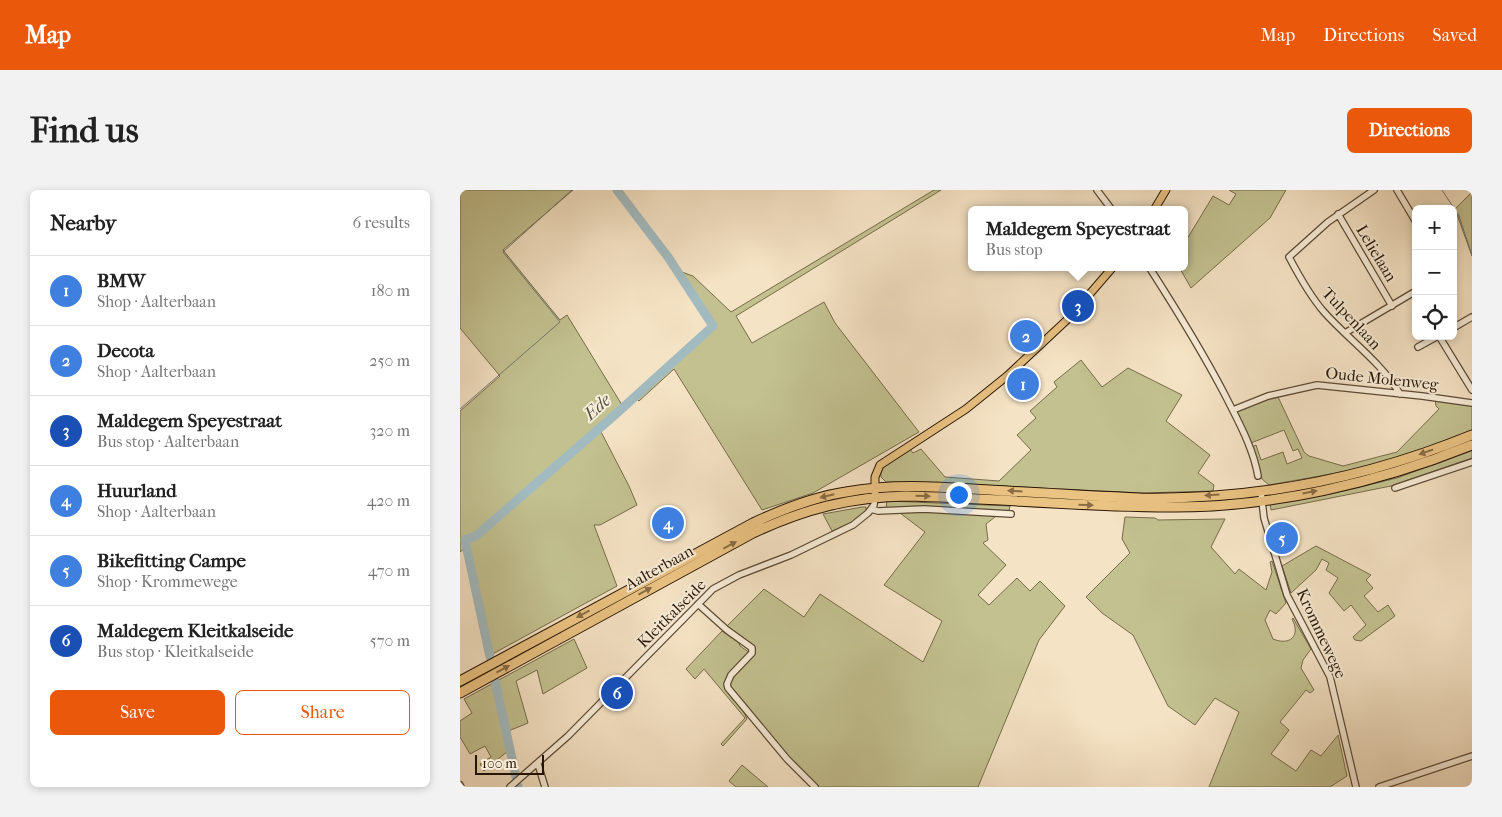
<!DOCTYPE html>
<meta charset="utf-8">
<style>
:root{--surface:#fff;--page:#f2f2f2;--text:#222;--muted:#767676;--line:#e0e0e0;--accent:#ea580c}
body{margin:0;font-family:"IM FELL French Canon",serif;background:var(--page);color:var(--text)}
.controls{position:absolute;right:15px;top:15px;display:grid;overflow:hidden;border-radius:8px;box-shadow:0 2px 8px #0003}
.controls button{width:45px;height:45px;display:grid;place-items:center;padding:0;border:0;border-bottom:1px solid var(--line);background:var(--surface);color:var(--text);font:25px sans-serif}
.scale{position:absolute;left:15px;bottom:12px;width:69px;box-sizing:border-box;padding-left:5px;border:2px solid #281604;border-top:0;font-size:14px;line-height:18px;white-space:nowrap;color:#281604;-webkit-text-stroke:4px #f8edd9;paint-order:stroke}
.you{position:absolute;left:498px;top:304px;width:18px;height:18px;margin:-12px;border:4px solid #fff;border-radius:50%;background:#1a73e8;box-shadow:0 0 0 8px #1a73e833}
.badge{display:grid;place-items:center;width:32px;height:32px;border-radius:50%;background:var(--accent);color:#fff;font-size:16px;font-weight:700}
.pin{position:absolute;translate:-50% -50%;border:2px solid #fff;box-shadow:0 1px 5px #0006}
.popup{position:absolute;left:508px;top:16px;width:220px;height:65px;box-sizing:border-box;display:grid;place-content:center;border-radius:8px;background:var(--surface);filter:drop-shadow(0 1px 4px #0005);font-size:16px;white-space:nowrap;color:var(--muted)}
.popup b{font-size:19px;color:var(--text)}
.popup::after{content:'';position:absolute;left:50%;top:100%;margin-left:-10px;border:10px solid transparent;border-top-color:var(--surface)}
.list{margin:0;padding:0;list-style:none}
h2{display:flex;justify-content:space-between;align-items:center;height:65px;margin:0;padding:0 20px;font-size:21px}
h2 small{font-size:16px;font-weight:400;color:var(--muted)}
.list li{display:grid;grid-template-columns:32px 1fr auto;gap:15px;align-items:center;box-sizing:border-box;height:70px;padding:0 20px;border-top:1px solid var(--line)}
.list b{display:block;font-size:19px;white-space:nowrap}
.list p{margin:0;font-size:16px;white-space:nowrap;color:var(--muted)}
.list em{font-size:16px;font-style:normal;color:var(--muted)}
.actions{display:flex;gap:10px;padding:15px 20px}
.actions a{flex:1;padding:11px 0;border:1px solid var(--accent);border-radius:8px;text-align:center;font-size:18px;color:var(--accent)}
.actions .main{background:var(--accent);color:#fff}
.icon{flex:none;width:28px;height:28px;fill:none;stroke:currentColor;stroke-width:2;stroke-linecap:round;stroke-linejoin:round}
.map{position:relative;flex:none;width:1012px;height:597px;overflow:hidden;border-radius:8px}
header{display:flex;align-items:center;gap:30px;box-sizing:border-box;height:70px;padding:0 25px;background:var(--accent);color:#fff}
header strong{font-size:24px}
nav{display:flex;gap:28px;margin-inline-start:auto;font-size:18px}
.intro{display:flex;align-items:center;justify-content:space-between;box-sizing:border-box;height:120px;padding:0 30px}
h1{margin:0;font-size:35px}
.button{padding:12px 22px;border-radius:8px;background:var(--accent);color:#fff;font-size:18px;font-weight:700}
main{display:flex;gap:30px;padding:0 30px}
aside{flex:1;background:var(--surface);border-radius:8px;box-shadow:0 2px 8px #0003}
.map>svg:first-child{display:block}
.green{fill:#c3c190;stroke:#766c4a}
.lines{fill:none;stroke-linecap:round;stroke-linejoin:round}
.stream{stroke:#717975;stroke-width:1}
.river{stroke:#a2bbc0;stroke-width:9}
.minor-casing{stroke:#5b4934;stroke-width:8}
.major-casing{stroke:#281604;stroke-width:9}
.highway-casing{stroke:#281604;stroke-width:11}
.minor{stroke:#f8edd9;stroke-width:5.5}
.major{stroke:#eac282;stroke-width:7}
.highway{stroke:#eac282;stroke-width:9}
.oneway{fill:#896c43}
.labels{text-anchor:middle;stroke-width:4;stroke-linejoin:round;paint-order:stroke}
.street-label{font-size:16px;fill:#281604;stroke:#f8edd9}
.water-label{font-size:18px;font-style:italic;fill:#535046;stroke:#f8edd9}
</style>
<header>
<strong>Map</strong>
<nav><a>Map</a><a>Directions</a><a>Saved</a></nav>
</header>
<div class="intro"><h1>Find us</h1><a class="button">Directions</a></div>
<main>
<aside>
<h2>Nearby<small>6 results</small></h2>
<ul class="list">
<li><span class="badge" style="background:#3f7fe0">1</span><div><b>BMW</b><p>Shop · Aalterbaan</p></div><em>180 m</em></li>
<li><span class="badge" style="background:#3f7fe0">2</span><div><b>Decota</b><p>Shop · Aalterbaan</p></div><em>250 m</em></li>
<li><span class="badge" style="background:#1a4fb4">3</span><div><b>Maldegem Speyestraat</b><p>Bus stop · Aalterbaan</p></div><em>320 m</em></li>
<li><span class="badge" style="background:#3f7fe0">4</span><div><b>Huurland</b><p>Shop · Aalterbaan</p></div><em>420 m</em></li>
<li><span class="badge" style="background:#3f7fe0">5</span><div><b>Bikefitting Campe</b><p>Shop · Krommewege</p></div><em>470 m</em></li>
<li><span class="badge" style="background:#1a4fb4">6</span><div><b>Maldegem Kleitkalseide</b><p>Bus stop · Kleitkalseide</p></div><em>570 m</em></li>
</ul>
<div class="actions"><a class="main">Save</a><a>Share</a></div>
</aside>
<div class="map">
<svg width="1012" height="597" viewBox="0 0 1012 597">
<rect width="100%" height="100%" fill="#f5e3c5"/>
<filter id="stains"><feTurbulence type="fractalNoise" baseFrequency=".004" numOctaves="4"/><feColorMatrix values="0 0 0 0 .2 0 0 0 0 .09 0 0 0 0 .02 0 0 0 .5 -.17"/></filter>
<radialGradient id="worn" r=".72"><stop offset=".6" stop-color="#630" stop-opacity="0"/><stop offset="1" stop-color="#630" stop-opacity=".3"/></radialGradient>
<path class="green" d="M0,0H113L43,60L100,130L107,125L162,215L138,236L169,296L177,315L140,335H134L157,396L27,467L5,358L0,362V221L40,186L0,138Z
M474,0H481L276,126L292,153L364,112L375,133L459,242L353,303L302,320L214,179L179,211L173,205L250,136L227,103L231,100L218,82L219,81L233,86L271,122Z
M769,0H826L810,28L731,98L719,77H724V54L753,6L769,15L776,4Z
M1012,2V66L995,19Z
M621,170L642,197L668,178L722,205L706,231L750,265L738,283L754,295L753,301L683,303L521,295L426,292L421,287C419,273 440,265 450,259L453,263L461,259L485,287L539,291L571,260L557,245L576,228L570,221L597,197L594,192Z
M818,207L844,262L849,266L883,276L937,262L979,219L976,216L975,209L1012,215V240L946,265L893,280L809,295L802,289L792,257L796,255L801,270L823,262L827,274L842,268L838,259L833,261L824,240L791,253L777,223L779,220L806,210Z
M1012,260V268L931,296L811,320L810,314L870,304L937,288Z
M427,311L550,316L549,321H536L535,327L526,334L528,350L523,353L546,375L518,405L529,415L557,388L570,401L580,391L605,416L579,450L518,597H357L343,584L272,502L270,491L293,467L295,459L293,455L266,437L304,399L344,427L360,404L463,472L482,431L424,395L465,342L440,323V318H426Z
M402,317H406V321L395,331L372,341L363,324Z
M665,327L695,328L698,330L765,329L751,357L775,384L779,379L806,400L812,382L810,372L812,371L826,413L816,424L810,420L805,430L813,449C830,456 841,446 832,429L833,428L851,459L843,470L841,478L854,500L850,503L846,500L820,532L829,540L811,564L836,581L851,560L861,566L878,545L887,586L870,597H749L779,522L755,508L735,535L708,516L673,445L642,423L626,407L670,363L662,349Z
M856,356L911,385L906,390L913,398L904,406L918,422L928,415L935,426L901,451L895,450L893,447L906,435L891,415L884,421L869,403L878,388L866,380L869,373L862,369L856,380L831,403L822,376Z
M262,441L279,453L280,456L290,463L264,493C266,508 283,515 287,529L263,556L261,554L285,528L244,479L235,489L226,479Z
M114,449L127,478L83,504L77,480L56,491L68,533L46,542L49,560L24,581L20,574L31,567L25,556L10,564L0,547V531L12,523L4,509Z
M282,575L308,597H276L269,591Z"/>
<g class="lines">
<path class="stream" d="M982,0L999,26L1012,65
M0,219L100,132L43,62L112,0"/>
<path class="river" d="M30,467L5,350L16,346L157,223L253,136L208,67L157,0
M35,491L56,587
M58,596V597"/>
<defs>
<path id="minor" d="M637,0L652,20
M914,0L868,32L829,67C839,86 850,106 864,122C889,150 921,172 940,204
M937,0L956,32
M878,24L932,116
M689,77C716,119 742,161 765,205C778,231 793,257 798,286
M993,138L1012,127
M885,143L956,101
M979,146L1012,200
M958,157L978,146
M773,220L808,206L857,195L962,206L1012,213
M935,298L1012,272
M801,302L804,328L827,405L870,487L896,597
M411,319L418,321L464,319L551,324
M238,414L267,440L292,458V463L271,485L267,494L268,498L327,569L355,597
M78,574L85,597
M0,595L1,597
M50,597L108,546L253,399L279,385L331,365L393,335L408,323L414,315L415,307
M919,597L1012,566"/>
<path id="major" d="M694,20L706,0
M415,302V287L420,275L506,219L547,186L609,128L653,77"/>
<path id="highway" d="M0,491L293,333C323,319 353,307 386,302C433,293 482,297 529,300C579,303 630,306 680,308C794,310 907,288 1012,245
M0,503L293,343C344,319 390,307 447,306C534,308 621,317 709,317C810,318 918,293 1012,255"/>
</defs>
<use href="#minor" class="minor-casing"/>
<use href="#major" class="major-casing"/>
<use href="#highway" class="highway-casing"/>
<use href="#minor" class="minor"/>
<use href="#major" class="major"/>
<use href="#highway" class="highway"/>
</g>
<defs><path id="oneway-solid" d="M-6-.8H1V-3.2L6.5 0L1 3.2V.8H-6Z" transform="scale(1.25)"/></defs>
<g class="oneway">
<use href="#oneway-solid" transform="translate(966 262) rotate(161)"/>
<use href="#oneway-solid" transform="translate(555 301) rotate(-176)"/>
<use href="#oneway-solid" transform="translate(850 302) rotate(-11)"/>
<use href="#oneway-solid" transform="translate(752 305) rotate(176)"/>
<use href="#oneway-solid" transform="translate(367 306) rotate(167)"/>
<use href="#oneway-solid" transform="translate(463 306) rotate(1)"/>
<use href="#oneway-solid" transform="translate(626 315) rotate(2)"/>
<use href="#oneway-solid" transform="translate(270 355) rotate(-28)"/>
<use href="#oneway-solid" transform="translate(185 401) rotate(-29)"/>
<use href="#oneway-solid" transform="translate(123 424) rotate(151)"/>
<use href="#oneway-solid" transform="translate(43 479) rotate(-29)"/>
</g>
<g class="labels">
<g class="street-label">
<text transform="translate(917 63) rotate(59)" y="6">Lelielaan</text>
<text transform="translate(892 128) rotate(47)" y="6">Tulpenlaan</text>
<text transform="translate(922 188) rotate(6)" y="6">Oude Molenweg</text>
<text transform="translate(199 377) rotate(-29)" y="6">Aalterbaan</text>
<text transform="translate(211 423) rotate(-45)" y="6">Kleitkalseide</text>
<text transform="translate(862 443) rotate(65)" y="6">Krommewege</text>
</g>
<g class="water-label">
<text transform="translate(137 217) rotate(-42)" y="6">Ede</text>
</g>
</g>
<rect width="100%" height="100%" filter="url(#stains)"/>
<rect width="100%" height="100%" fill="url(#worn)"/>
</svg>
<div class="controls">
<button>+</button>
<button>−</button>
<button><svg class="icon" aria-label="locate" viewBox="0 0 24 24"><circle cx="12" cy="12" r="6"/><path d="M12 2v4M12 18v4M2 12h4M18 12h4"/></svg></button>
</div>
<div class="scale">100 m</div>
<div class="you"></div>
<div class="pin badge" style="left:563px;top:194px;background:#3f7fe0">1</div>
<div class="pin badge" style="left:566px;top:146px;background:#3f7fe0">2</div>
<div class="pin badge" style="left:618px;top:116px;background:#1a4fb4">3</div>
<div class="popup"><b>Maldegem Speyestraat</b>Bus stop</div>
<div class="pin badge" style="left:208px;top:333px;background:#3f7fe0">4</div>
<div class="pin badge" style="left:822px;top:348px;background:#3f7fe0">5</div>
<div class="pin badge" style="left:157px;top:503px;background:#1a4fb4">6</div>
</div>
</main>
